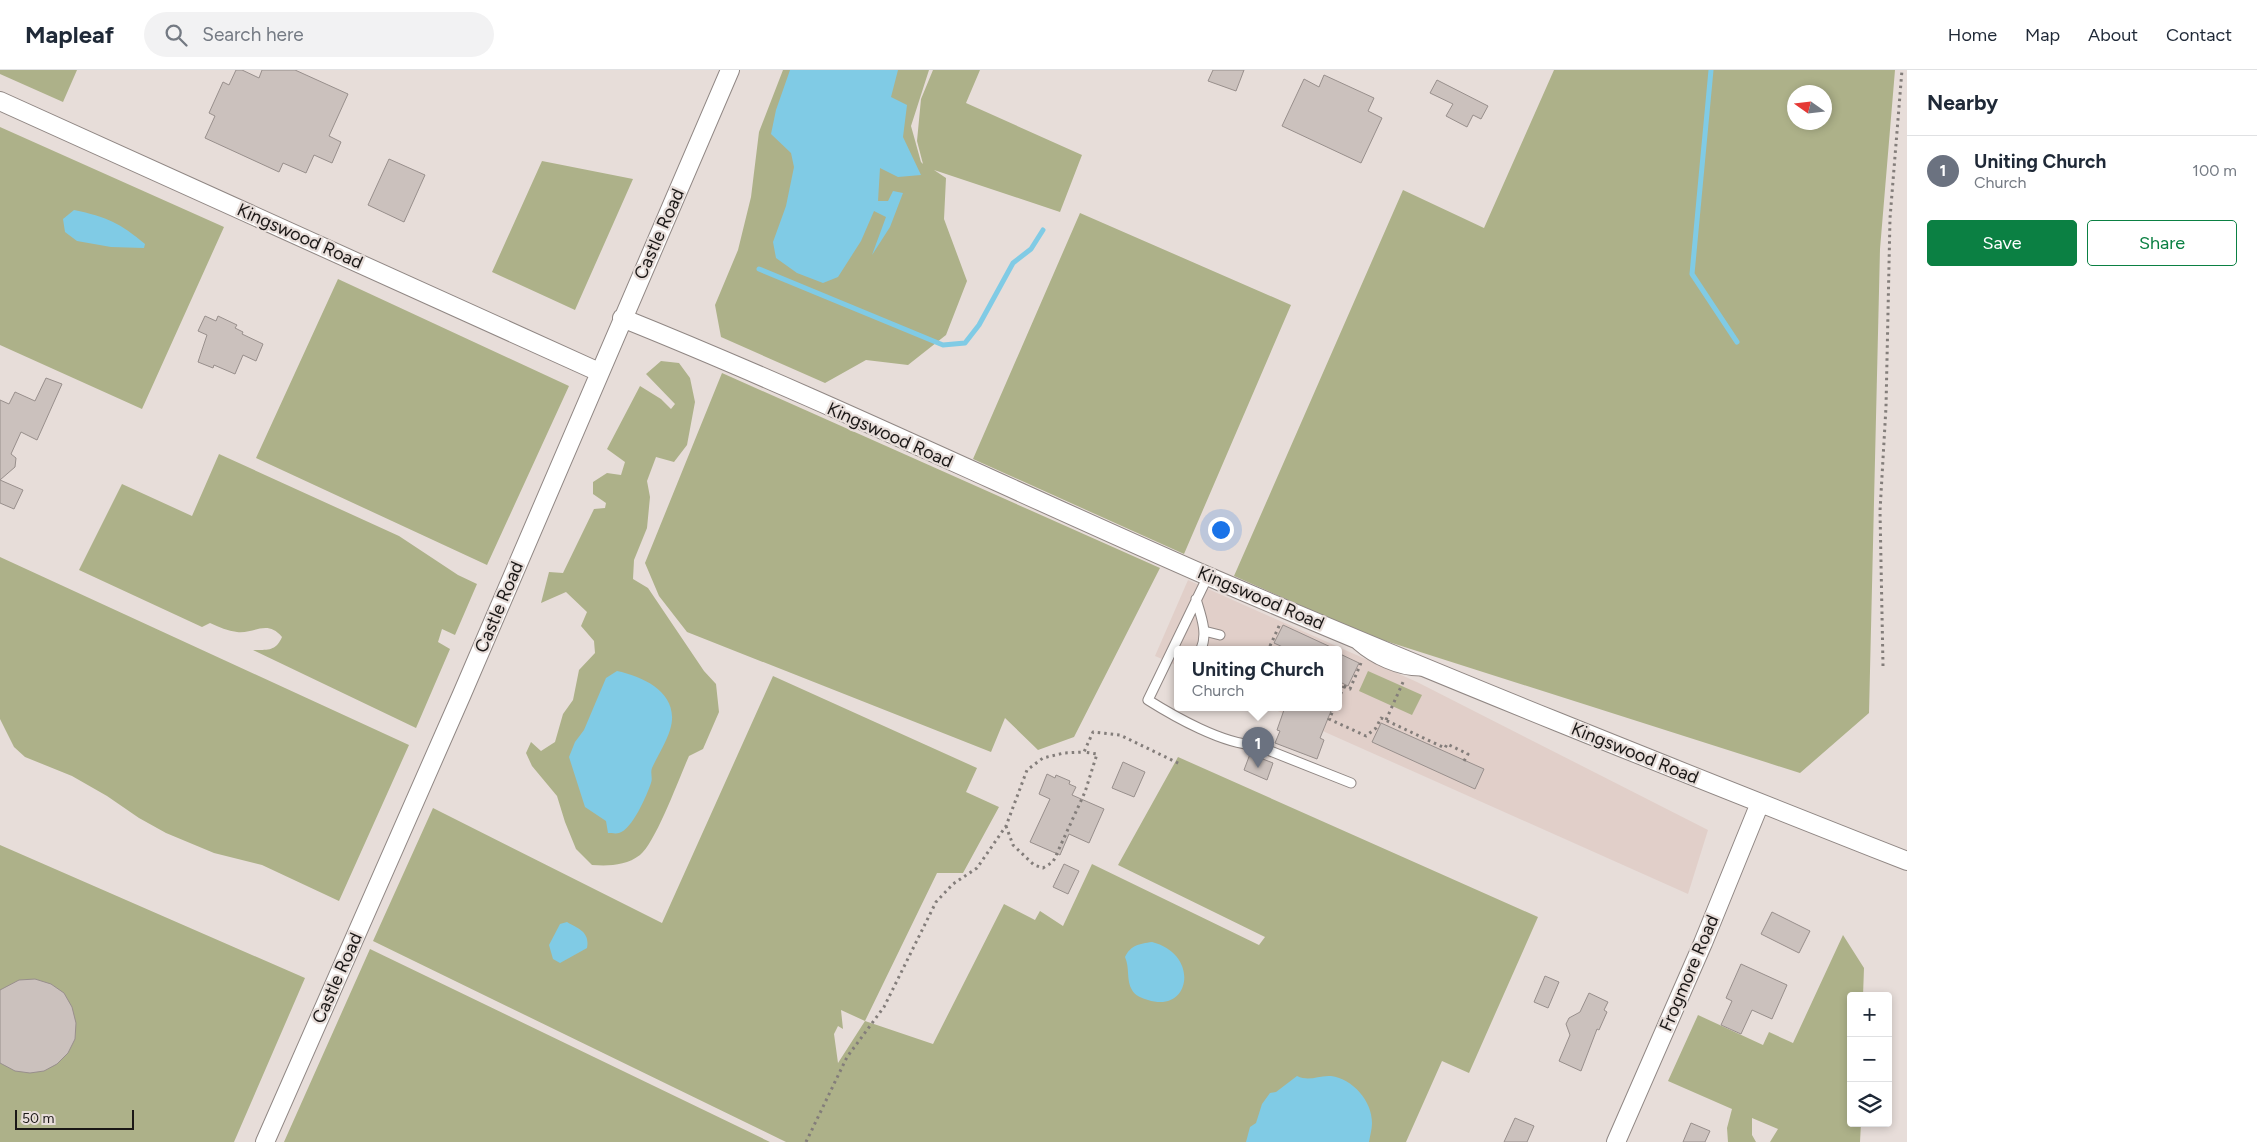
<!DOCTYPE html>
<meta charset="utf-8">
<style>
:root{--surface:#fff;--page:#f2f2f3;--text:#1f2937;--muted:#747a83;--line:#e0e1e3;--accent:#0b8043}
body{margin:0;font-family:Figtree,sans-serif;background:var(--page);color:var(--text)}
.controls{position:absolute;right:15px;bottom:15px;display:grid;overflow:hidden;border-radius:5px;box-shadow:0 2px 8px #0003}
.controls button{width:45px;height:45px;display:grid;place-items:center;padding:0;border:0;border-bottom:1px solid var(--line);background:var(--surface);color:var(--text);font:25px sans-serif}
.compass{position:absolute;left:1787px;top:15px;width:45px;height:45px;border-radius:50%;background:var(--surface);box-shadow:0 2px 8px #0003;rotate:284deg}
.scale{position:absolute;left:15px;bottom:12px;width:119px;box-sizing:border-box;padding-left:5px;border:2px solid #1b1817;border-top:0;font-size:14px;line-height:18px;white-space:nowrap;color:#1b1817;-webkit-text-stroke:4px #e7ddd9;paint-order:stroke}
.you{position:absolute;left:1220px;top:459px;width:18px;height:18px;margin:-12px;border:4px solid #fff;border-radius:50%;background:#1a73e8;box-shadow:0 0 0 8px #1a73e833}
.badge{display:grid;place-items:center;width:32px;height:32px;border-radius:50%;background:var(--accent);color:#fff;font-size:16px;font-weight:700}
.pin{position:absolute;translate:-50% -41px;filter:drop-shadow(0 1px 2px #0008)}
.pin::after{content:'';position:absolute;top:26px;width:18px;height:15px;background:inherit;clip-path:polygon(0 0,100% 0,50% 100%)}
.popup{position:absolute;left:1174px;top:576px;width:168px;height:65px;box-sizing:border-box;display:grid;place-content:center;border-radius:5px;background:var(--surface);filter:drop-shadow(0 1px 4px #0005);font-size:16px;white-space:nowrap;color:var(--muted)}
.popup b{font-size:19px;color:var(--text)}
.popup::after{content:'';position:absolute;left:50%;top:100%;margin-left:-10px;border:10px solid transparent;border-top-color:var(--surface)}
.list{margin:0;padding:0;list-style:none}
h2{display:flex;justify-content:space-between;align-items:center;height:65px;margin:0;padding:0 20px;font-size:21px}
h2 small{font-size:16px;font-weight:400;color:var(--muted)}
.list li{display:grid;grid-template-columns:32px 1fr auto;gap:15px;align-items:center;box-sizing:border-box;height:70px;padding:0 20px;border-top:1px solid var(--line)}
.list b{display:block;font-size:19px;white-space:nowrap}
.list p{margin:0;font-size:16px;white-space:nowrap;color:var(--muted)}
.list em{font-size:16px;font-style:normal;color:var(--muted)}
.actions{display:flex;gap:10px;padding:15px 20px}
.actions a{flex:1;padding:11px 0;border:1px solid var(--accent);border-radius:5px;text-align:center;font-size:18px;color:var(--accent)}
.actions .main{background:var(--accent);color:#fff}
.icon{flex:none;width:28px;height:28px;fill:none;stroke:currentColor;stroke-width:2;stroke-linecap:round;stroke-linejoin:round}
.map{position:relative;flex:none;width:1907px;height:1072px;overflow:hidden}
header{display:flex;align-items:center;gap:30px;box-sizing:border-box;height:70px;padding:0 25px;background:var(--surface);border-bottom:1px solid var(--line)}
header strong{font-size:24px}
nav{display:flex;gap:28px;margin-inline-start:auto;font-size:18px}
.search{width:350px;height:45px;background:var(--page);display:flex;align-items:center;gap:12px;box-sizing:border-box;padding:0 18px;border-radius:28px;color:var(--muted);font-size:19px}
main{display:flex}
aside{flex:1;background:var(--surface)}
.map>svg:first-child{display:block}
.built{fill:#e1cfc9}
.green{fill:#adb189;fill-rule:evenodd}
.water{fill:#80cbe5}
.lines{fill:none;stroke-linecap:round;stroke-linejoin:round}
.stream{stroke:#80cbe5;stroke-width:5}
.building{fill:#cbc1bd;stroke:#988f8c}
.service-casing{stroke:#908784;stroke-width:11}
.minor-casing{stroke:#908784;stroke-width:20}
.path{stroke:#837d7a;stroke-width:3;stroke-dasharray:2.5 4;stroke-linecap:butt}
.service{stroke:#fff;stroke-width:9}
.minor{stroke:#fff;stroke-width:18}
.labels{text-anchor:middle;stroke-width:4.5;stroke-linejoin:round;paint-order:stroke}
.street-label{font-size:18px;fill:#1b1817;stroke:#e7ddd9}
</style>
<header>
<strong>Mapleaf</strong>
<div class="search"><svg class="icon" aria-label="search" viewBox="0 0 24 24"><circle cx="10" cy="10" r="6"/><path d="M15 15l6 6"/></svg>Search here</div>
<nav><a>Home</a><a>Map</a><a>About</a><a>Contact</a></nav>
</header>
<main>
<div class="map">
<svg width="1907" height="1072" viewBox="0 0 1907 1072">
<rect width="100%" height="100%" fill="#e7ddd9"/>
<path class="built" d="M1188,510L1417,612L1708,760L1688,824L1269,637H1338V579H1178V596L1155,586Z"/>
<path class="green" d="M0,0H77L63,32L0,4Z
M783,0H929L911,56L921,92L923,94L917,71L921,29L933,0H980L966,33L1082,85L1060,142L934,100L946,108L944,149L967,211L946,265L908,295L866,290L825,313L721,267L715,235L738,180L751,127L759,62Z
M1554,0H1895L1880,179L1869,643L1800,703L1370,566L1234,506L1403,120L1484,158ZM1794,22H1824V52H1794Z
M0,57L224,157L142,339L0,275Z
M542,91L633,109L575,240L492,202Z
M1080,143L1291,235L1184,484L973,389Z
M338,209L569,316L487,495L256,388Z
M661,291L679,293L690,308L695,332L687,375L674,392L656,387L647,411L650,427L647,458L634,490L633,509L648,518L704,601L716,614L719,642L703,679L689,686C679,708 656,772 640,785C626,796 608,796 592,795L576,779L565,752L557,726L532,696L526,683L531,672L541,681L555,672L563,644L573,630L579,600L595,583L594,571L581,556L587,542L566,522L541,533L549,502L563,503L594,439L605,438L606,433L593,424V412L607,403L621,405L625,392L607,379L640,316L661,329L671,339L675,334L646,304Z
M722,303L1160,498L1074,667L1038,680L1005,648L991,682L687,562L659,526L645,493Z
M219,384L399,466L458,505L477,514L455,565L442,559L438,572L450,579L416,658L253,580C268,580 276,581 282,567C267,549 255,564 237,562C228,561 219,557 210,553L202,557L79,500L122,414L192,446Z
M0,487L409,675L339,831L262,795L214,783L166,763L139,748L107,726L72,706L25,687L14,677L0,649Z
M1368,601L1422,625L1412,645L1359,621Z
M773,606L977,698L966,722L999,737L963,803H937L865,951L933,974L1004,834L1035,850L1040,841L1063,856L1092,794L1259,875L1265,867L1118,795L1178,687L1538,847L1469,1003L1442,991L1406,1072H786L373,871L433,738L662,853ZM841,940L865,951L838,993L834,964L838,956L843,959Z
M0,775L305,908L234,1072H0Z
M1843,865L1864,898L1863,926H1851V1053H1861L1860,1072H1770L1778,1059L1752,1048V1065L1756,1072H1728L1727,1058L1732,1039L1668,1011L1698,945L1763,975L1769,962L1793,973Z
M370,879L770,1072H284Z"/>
<path class="water" d="M790,0H898L891,27L907,35L903,67L921,105L898,107L880,98L878,131H888L893,121L903,123L890,157L872,185L886,147L874,141L861,171L838,207L823,213L797,203L776,188L773,172L786,136L794,97L791,83L771,64L776,40Z
M74,140C107,147 120,153 145,174L144,178L111,177L77,171L65,162L63,149Z
M617,601C646,607 681,625 670,660C666,673 658,685 652,698C650,703 653,708 651,713C647,725 632,760 619,763C616,764 611,763 608,763L606,751L585,737L569,687L575,672L584,660L606,608Z
M567,852C579,859 590,862 587,878L560,893L553,889L549,875L560,854Z
M1152,872C1200,884 1191,944 1148,930C1142,928 1135,926 1132,920C1126,910 1130,898 1125,887C1131,875 1139,874 1152,872Z
M1297,1006C1310,1012 1318,1005 1331,1006C1353,1009 1372,1031 1372,1053C1372,1059 1370,1066 1369,1072H1246L1250,1057L1256,1053L1262,1034L1270,1023L1276,1022Z"/>
<g class="lines">
<path class="stream" d="M1711,0L1692,204L1737,272
M759,199L943,275L965,273L979,255L1013,193L1031,179L1043,160"/>
</g>
<path class="building" d="M236,0H242L259,8L262,0H295L348,24L329,66L341,72L332,93L314,85L306,103L283,93L279,102L205,68L215,46L209,43L223,12L229,15Z
M1213,0H1244L1236,21L1208,11Z
M1324,5L1374,28L1368,41L1382,48L1361,93L1282,56L1304,9L1319,17Z
M1437,10L1488,36L1481,49L1473,45L1467,57L1446,46L1453,34L1430,23Z
M389,89L425,105L404,152L368,135Z
M205,246L216,251L218,246L237,255L235,258L243,262L242,264L263,274L256,291L243,285L235,304L214,295L213,298L198,292L207,265L198,261Z
M46,308L62,314L37,370L21,362L11,384L16,388L15,397L0,410L23,420L14,439L0,433V330L9,334L15,322L35,331Z
M1283,555L1335,579H1287L1274,573Z
M1338,583L1359,593L1348,616L1338,611Z
M1285,637H1322L1331,641L1320,668L1324,670L1317,689L1275,673L1280,661L1277,660Z
M1381,653L1484,699L1475,719L1372,672Z
M1250,684L1273,693L1267,710L1244,700Z
M1123,692L1145,702L1134,727L1112,718Z
M1047,704L1055,708L1056,705L1070,711L1069,714L1076,717L1072,725L1104,739L1089,773L1069,764L1060,785L1030,772L1050,729L1039,724Z
M1064,794L1079,801L1068,824L1053,817Z
M1772,842L1810,861L1799,883L1761,864Z
M1741,894L1787,915L1772,949L1752,940L1741,964L1721,955L1732,931L1726,928Z
M1545,906L1559,912L1548,938L1534,932Z
M35,909L51,914L64,923L72,937L76,953L75,969L68,983L57,994L44,1001L30,1003L15,1001L0,993V920L19,910Z
M1589,923L1608,932L1604,940L1607,942L1599,960L1597,959L1581,1001L1559,991L1570,965L1566,954L1569,948L1580,942Z
M1515,1048L1534,1056L1527,1072H1504Z
M1691,1053L1710,1061L1705,1072H1683Z"/>
<g class="lines">
<defs>
<path id="service" d="M1208,506L1148,630C1175,647 1223,674 1255,675L1351,713
M1196,529C1201,546 1208,563 1201,579
M1204,561L1220,565
M1357,575C1373,589 1398,601 1420,601"/>
<path id="minor" d="M0,31L599,302
M622,248C821,328 1015,422 1212,508C1442,607 1674,699 1907,791
M265,1072L462,624L730,0
M1616,1072L1703,873L1760,733"/>
</defs>
<use href="#service" class="service-casing"/>
<use href="#minor" class="minor-casing"/>
<path class="path" d="M1269,575L1278,579
M1270,576L1280,554
M1883,596L1880,441L1886,337L1890,148L1902,0
M1338,613L1344,616L1338,630
M1344,616L1350,619L1361,593
M1325,637L1333,640
M1335,637L1329,649L1366,666L1376,658L1381,648L1445,678L1447,674L1468,684L1464,691
M1386,650L1404,610
M1006,756L1013,775L1034,795L1043,798L1053,792L1085,722L1097,684L1084,682
M806,1072L847,987L884,937L936,832L953,814L977,798L1006,756L1027,700L1043,688L1064,683L1084,682L1093,662L1120,665L1180,694"/>
<use href="#service" class="service"/>
<use href="#minor" class="minor"/>
</g>
<g class="labels">
<g class="street-label">
<text transform="translate(659 164) rotate(-66)" y="6">Castle Road</text>
<text transform="translate(300 166) rotate(24)" y="6">Kingswood Road</text>
<text transform="translate(890 365) rotate(24)" y="6">Kingswood Road</text>
<text transform="translate(1261 528) rotate(23)" y="6">Kingswood Road</text>
<text transform="translate(499 537) rotate(-67)" y="6">Castle Road</text>
<text transform="translate(1635 683) rotate(22)" y="6">Kingswood Road</text>
<text transform="translate(1689 903) rotate(-67)" y="6">Frogmore Road</text>
<text transform="translate(337 908) rotate(-66)" y="6">Castle Road</text>
</g>
</g>
</svg>
<div class="controls">
<button>+</button>
<button>−</button>
<button><svg class="icon" aria-label="layers" viewBox="0 0 24 24"><path d="M12 4l9 5-9 5-9-5zM3 14l9 5 9-5"/></svg></button>
</div>
<svg class="compass" viewBox="-18 -18 36 36"><path d="M0-13l5 13h-10z" fill="#e53935"/><path d="M0 13l5-13h-10z" fill="#747a83"/></svg>
<div class="scale">50 m</div>
<div class="you"></div>
<div class="pin badge" style="left:1258px;top:698px;background:#6b7280">1</div>
<div class="popup"><b>Uniting Church</b>Church</div>
</div>
<aside>
<h2>Nearby<small></small></h2>
<ul class="list">
<li><span class="badge" style="background:#6b7280">1</span><div><b>Uniting Church</b><p>Church</p></div><em>100 m</em></li>
</ul>
<div class="actions"><a class="main">Save</a><a>Share</a></div>
</aside>
</main>
